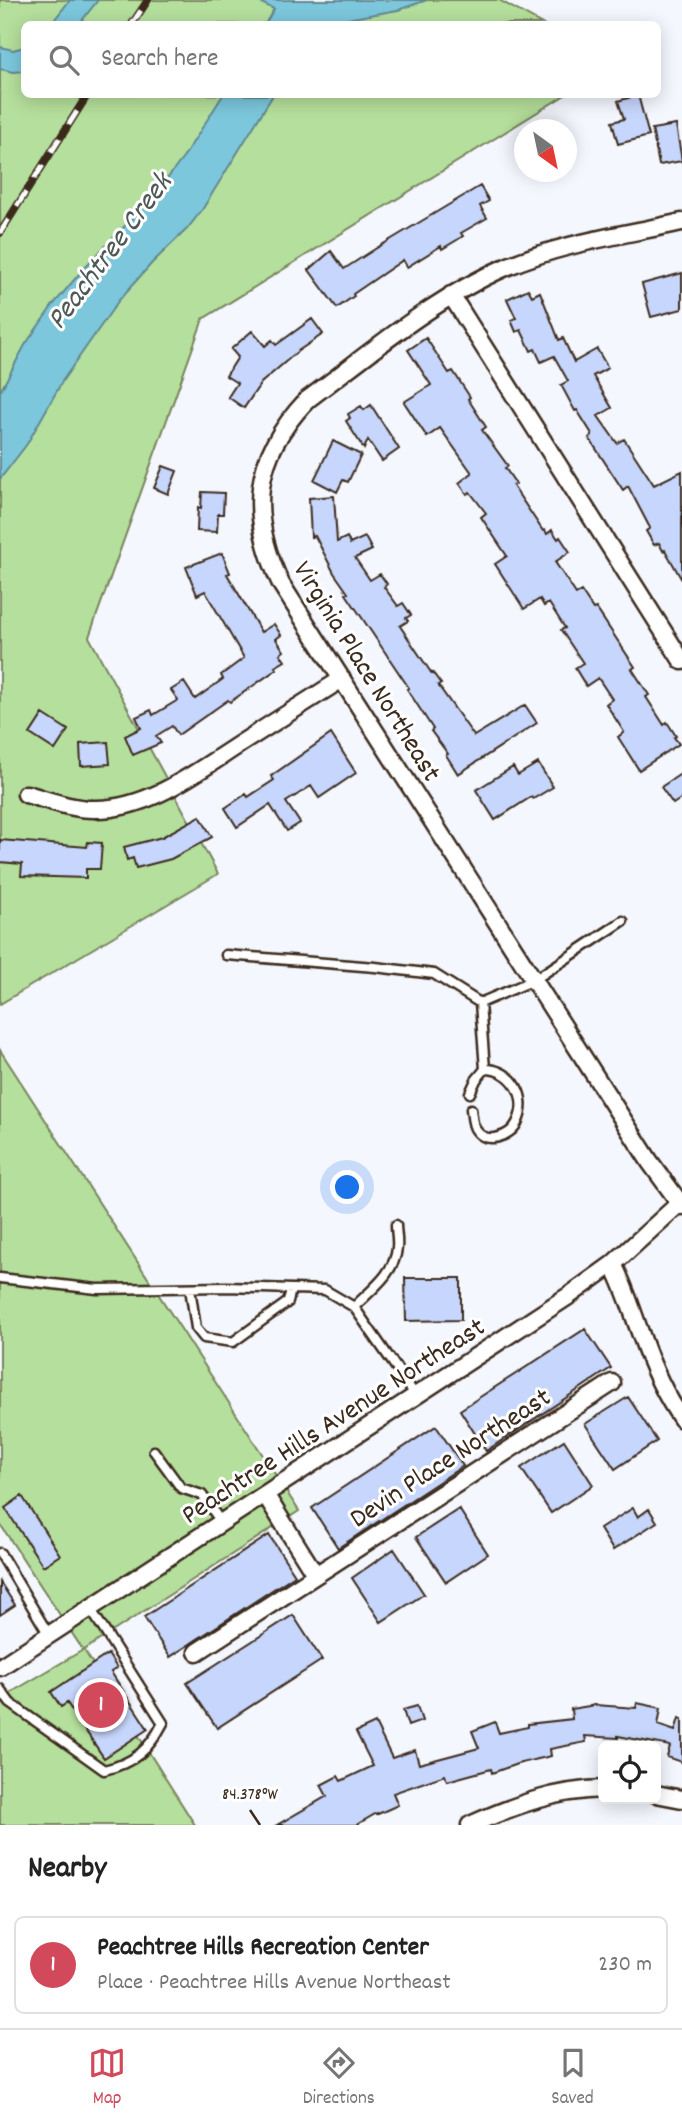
<!DOCTYPE html>
<meta charset="utf-8">
<style>
:root{--surface:#fff;--page:#f2f2f2;--text:#222;--muted:#767676;--line:#e0e0e0;--accent:#d1495b}
body{margin:0;font-family:Dekko,sans-serif;background:var(--page);color:var(--text)}
.controls{position:absolute;right:21px;bottom:21px;display:grid;overflow:hidden;border-radius:10px;box-shadow:0 4px 18px #0003}
.controls button{width:63px;height:63px;display:grid;place-items:center;padding:0;border:0;border-bottom:2px solid var(--line);background:var(--surface);color:var(--text);font:35px sans-serif}
.compass{position:absolute;left:514px;top:119px;width:63px;height:63px;border-radius:50%;background:var(--surface);box-shadow:0 4px 18px #0003;rotate:147deg}
.you{position:absolute;left:348px;top:1188px;width:24px;height:24px;margin:-18px;border:5px solid #fff;border-radius:50%;background:#1a73e8;box-shadow:0 0 0 10px #1a73e833}
.badge{display:grid;place-items:center;width:46px;height:46px;border-radius:50%;background:var(--accent);color:#fff;font-size:23px;font-weight:700}
.pin{position:absolute;translate:-50% -50%;border:4px solid #fff;box-shadow:0 2px 7px #0006}
.list{margin:0;padding:0;list-style:none}
h2{display:flex;justify-content:space-between;align-items:center;height:91px;margin:0;padding:0 28px;font-size:30px}
h2 small{font-size:23px;font-weight:400;color:var(--muted)}
.list li{display:grid;grid-template-columns:46px 1fr auto;gap:21px;align-items:center;box-sizing:border-box;height:98px;margin:0 14px 14px;padding:0 14px;border:2px solid var(--line);border-radius:10px}
.list b{display:block;font-size:26px;white-space:nowrap}
.list p{margin:0;font-size:23px;white-space:nowrap;color:var(--muted)}
.list em{font-size:23px;font-style:normal;color:var(--muted)}
.icon{flex:none;width:38px;height:38px;fill:none;stroke:currentColor;stroke-width:2;stroke-linecap:round;stroke-linejoin:round}
.map{position:relative;flex:none;width:682px;height:1825px;overflow:hidden}
.search{position:absolute;background:var(--surface);box-shadow:0 4px 18px #0003;left:21px;right:21px;top:21px;height:77px;display:flex;align-items:center;gap:18px;box-sizing:border-box;padding:0 24px;border-radius:10px;color:var(--muted);font-size:26px}
.sheet{height:203px;background:var(--surface)}
nav{display:flex;justify-content:space-around;align-items:center;box-sizing:border-box;height:98px;border-top:2px solid var(--line);background:var(--surface);font-size:19px;color:var(--muted)}
nav a{display:grid;justify-items:center;gap:4px}
nav .on{color:var(--accent)}
.map>svg:first-child{display:block}
.green{fill:#b5df9c;stroke:#78845d;stroke-width:2}
.water{fill:#7cc7dc;stroke:#628890;stroke-width:2}
.building{fill:#c7d6fc;stroke:#3b2a1e;stroke-width:2}
.lines{fill:none;stroke-linecap:round;stroke-linejoin:round}
.service-casing{stroke:#3b2a1e;stroke-width:13}
.minor-casing{stroke:#3b2a1e;stroke-width:21}
.service{stroke:#fff;stroke-width:8}
.minor{stroke:#fff;stroke-width:16}
.rail-casing{stroke:#3b2a1e;stroke-width:8}
.rail{stroke:#fff;stroke-width:5;stroke-dasharray:16;stroke-linecap:butt}
.ticks{fill:none;stroke:#3b2a1e;stroke-width:2.5}
.labels{text-anchor:middle;stroke-width:6;stroke-linejoin:round;paint-order:stroke}
.street-label{font-size:28px;fill:#3b2a1e;stroke:#fff}
.water-label{font-size:30px;font-style:italic;fill:#4e5957;stroke:#fff}
.ticks-label{font-size:18px;text-anchor:middle;fill:#3b2a1e;stroke:#fff;stroke-width:6;stroke-linejoin:round;paint-order:stroke}
</style>
<div class="map">
<svg width="682" height="1825" viewBox="0 0 682 1825">
<rect width="100%" height="100%" fill="#f4f7fe"/>
<filter id="ink" filterUnits="userSpaceOnUse"><feTurbulence type="fractalNoise" baseFrequency=".0143" numOctaves="2"/><feDisplacementMap in="SourceGraphic" scale="14" xChannelSelector="R" yChannelSelector="G"/><feConvolveMatrix kernelMatrix="1 2 1 2 8 2 1 2 1" color-interpolation-filters="sRGB"/></filter>
<g filter="url(#ink)">
<path class="green" d="M0,0H499L542,24H24V94L565,95L203,319L89,637L218,874L0,1004Z
M0,1050L299,1511L84,1650L195,1825H0V1699L83,1650L0,1524Z"/>
<path class="water" d="M70,0H98L79,24H51Z
M255,0H427L398,10L347,19L332,24H265L274,9Z
M0,47L13,50L24,47V71L13,72L0,69Z
M223,95H273L202,210L187,229L152,263L119,300L63,380L27,444L0,479V392L25,345L53,305L85,267L153,197L183,158Z"/>
<path class="building" d="M638,95L649,136L618,144L612,122L624,119L618,101Z
M676,125L682,161L659,165L652,129Z
M480,186L489,201L480,206L487,218L461,233L463,236L457,240L442,249L441,246L407,267L403,260L353,294L354,296L337,308L309,270L331,251L344,269L375,249Z
M682,273V309L651,317L642,284Z
M528,289L532,296L540,292L559,340L563,338L574,362L597,349L608,368L593,376L612,408L598,416L617,443L624,439L654,485L682,471V580L665,550L663,551L659,543L654,545L646,531L650,528L628,486L623,490L589,438L592,434L577,410L575,411L561,385L568,381L554,356L541,362L535,349L531,351L521,330L516,332L511,320L516,318L507,299Z
M312,319L323,334L298,351L261,383L244,408L228,397L237,383L226,376L238,357L231,349L252,331L265,346L272,340L276,345Z
M426,338L449,373L453,371L470,397L468,399L486,427L482,430L508,466L505,468L516,484L513,486L543,531L545,530L547,534L552,530L558,539L560,537L570,552L555,562L576,594L581,591L593,609L596,608L635,667L632,669L649,695L646,697L664,725L667,722L676,736L674,737L679,744L639,770L618,737L624,732L606,704L612,699L598,678L586,686L575,668L583,663L561,630L565,628L549,603L544,606L540,599L524,609L495,564L507,556L481,517L486,513L470,492L467,494L459,483L472,473L440,428L427,437L404,402L431,385L408,350Z
M371,405L399,449L382,461L368,440L364,449L346,421L350,418L348,414L361,406L364,410Z
M333,441L361,455L348,482L343,480L337,492L314,480Z
M163,466L177,471L168,494L154,488Z
M202,492L224,493L223,514H218L217,532L197,531L198,507L201,508Z
M334,496L337,542L347,537L350,544L365,537L372,550L355,558L370,580L380,574L387,584L384,587L398,606L403,603L411,615L406,618L408,621L400,626L432,674L433,673L441,684L438,685L474,736L525,705L537,723L458,774L446,755L448,754L431,731L433,729L407,689L409,688L346,594L348,593L334,573L315,536L311,537L309,498Z
M222,553L230,573L227,574L261,632L274,624L281,635L276,639L284,651L280,654L285,661L275,667L277,669L230,702L228,700L178,735L172,726L156,736L161,743L133,755L125,736L141,728L136,717L151,710L153,715L178,700L171,690L184,682L195,699L223,679L221,675L244,658L205,591L197,595L186,567Z
M43,714L68,730L55,750L30,734Z
M331,734L356,773L319,798L311,786L286,802L300,823L287,831L270,805L237,827L225,808L246,794L248,797L274,780L271,776Z
M108,742L110,764L81,766L80,744Z
M538,763L553,787L533,799L531,797L495,820L476,790L513,767L518,775Z
M682,773V798L673,804L661,787Z
M200,816L212,837L171,859L136,868L133,858L127,860L124,847L162,837Z
M0,840L87,847L88,842L102,843L100,869H86V878L21,876L22,864L0,862Z
M405,1278H461V1320L406,1321Z
M585,1329L611,1368L486,1451L460,1410Z
M628,1397L657,1441L615,1469L585,1424Z
M436,1426L463,1466L338,1548L312,1508Z
M564,1440L593,1485L551,1513L521,1468Z
M22,1496L60,1555L43,1566L5,1508Z
M633,1508L638,1517L649,1509L657,1522L613,1550L600,1529Z
M459,1509L488,1554L446,1582L416,1537Z
M269,1535L295,1575L170,1657L144,1617Z
M394,1549L424,1594L381,1622L352,1578Z
M0,1582L15,1605L0,1615Z
M293,1615L322,1660L217,1728L187,1683Z
M108,1654L117,1668L111,1672L148,1729L104,1758L67,1703L61,1707L51,1692Z
M637,1703L661,1708L658,1725L675,1731L679,1718L682,1719V1762L667,1757L670,1746L618,1736V1738L585,1736L586,1742L550,1749L551,1756L517,1764L492,1773L491,1769L447,1781L445,1775L393,1793L398,1805L378,1814L377,1813L356,1825H277L327,1796L321,1785L338,1776L341,1781L373,1766L356,1732L375,1723L392,1758L415,1750L419,1764L479,1748L472,1731L495,1722L499,1733L528,1727V1724L572,1719L571,1709L595,1705L636,1708Z
M417,1706L422,1721L408,1726L403,1710Z"/>
<g class="lines">
<defs>
<path id="service" d="M226,955L375,967L434,974L480,1003L534,980L623,921
M470,1093L476,1080L485,1069L480,1003
M471,1109C472,1116 472,1125 476,1130C486,1145 510,1137 517,1123C530,1098 513,1069 485,1069
M0,1278L97,1289L227,1287L325,1290L354,1307L416,1396
M190,1288L196,1328L204,1338L233,1342L288,1302L291,1289
M354,1307C371,1290 395,1273 397,1248C398,1240 396,1232 396,1225
M154,1451L181,1488L202,1495L221,1522
M0,1553L49,1635
M0,1689L10,1703L104,1770C134,1763 149,1750 163,1723L90,1608"/>
<path id="minor" d="M682,222C623,235 562,243 506,267C433,299 370,353 307,400C252,458 248,514 281,584L650,1162L682,1206
M451,295L682,661
M26,794C48,800 71,809 94,809C149,810 199,770 243,742C276,721 309,700 342,679
M613,1264C625,1287 632,1311 641,1335C651,1364 664,1394 682,1419
M265,1494L315,1574
M197,1652L612,1383
M0,1667L570,1295L613,1264L682,1201
M656,1794L682,1799
M470,1825C513,1806 555,1790 603,1789"/>
</defs>
<use href="#service" class="service-casing"/>
<use href="#minor" class="minor-casing"/>
<use href="#service" class="service"/>
<use href="#minor" class="minor"/>
<defs>
<path id="rail" d="M132,24L148,0
M0,233L88,94"/>
</defs>
<use href="#rail" class="rail-casing"/>
<use href="#rail" class="rail"/>
</g>
</g>
<path class="ticks" d="M250,1810L260,1825"/>
<g class="labels">
<g class="street-label">
<text transform="translate(369 670) rotate(58)" y="10">Virginia Place Northeast</text>
<text transform="translate(332 1419) rotate(-33)" y="10">Peachtree Hills Avenue Northeast</text>
<text transform="translate(449 1456) rotate(-33)" y="10">Devin Place Northeast</text>
</g>
<g class="water-label">
<text transform="translate(108 250) rotate(-53)" y="10">Peachtree Creek</text>
</g>
</g>
<g class="ticks-label">
<text x="250" y="1799">84.378°W</text>
</g>
</svg>
<div class="controls">
<button><svg class="icon" aria-label="locate" viewBox="0 0 24 24"><circle cx="12" cy="12" r="6"/><path d="M12 2v4M12 18v4M2 12h4M18 12h4"/></svg></button>
</div>
<svg class="compass" viewBox="-18 -18 36 36"><path d="M0-13l5 13h-10z" fill="#e53935"/><path d="M0 13l5-13h-10z" fill="#767676"/></svg>
<div class="you"></div>
<div class="pin badge" style="left:101px;top:1705px">1</div>
<div class="search"><svg class="icon" aria-label="search" viewBox="0 0 24 24"><circle cx="10" cy="10" r="6"/><path d="M15 15l6 6"/></svg>Search here</div>
</div>
<section class="sheet">
<h2>Nearby<small></small></h2>
<ul class="list">
<li><span class="badge">1</span><div><b>Peachtree Hills Recreation Center</b><p>Place · Peachtree Hills Avenue Northeast</p></div><em>230 m</em></li>
</ul>
</section>
<nav>
<a class="on"><svg class="icon" aria-label="map" viewBox="0 0 24 24"><path d="M3 6l6-2 6 2 6-2v14l-6 2-6-2-6 2zM9 4v14M15 6v14"/></svg>Map</a>
<a><svg class="icon" aria-label="directions" viewBox="0 0 24 24"><path d="M12 3l9 9-9 9-9-9zM9 14v-3h6M13 9l2 2-2 2"/></svg>Directions</a>
<a><svg class="icon" aria-label="saved" viewBox="0 0 24 24"><path d="M7 4h10v16l-5-4-5 4z"/></svg>Saved</a>
</nav>
